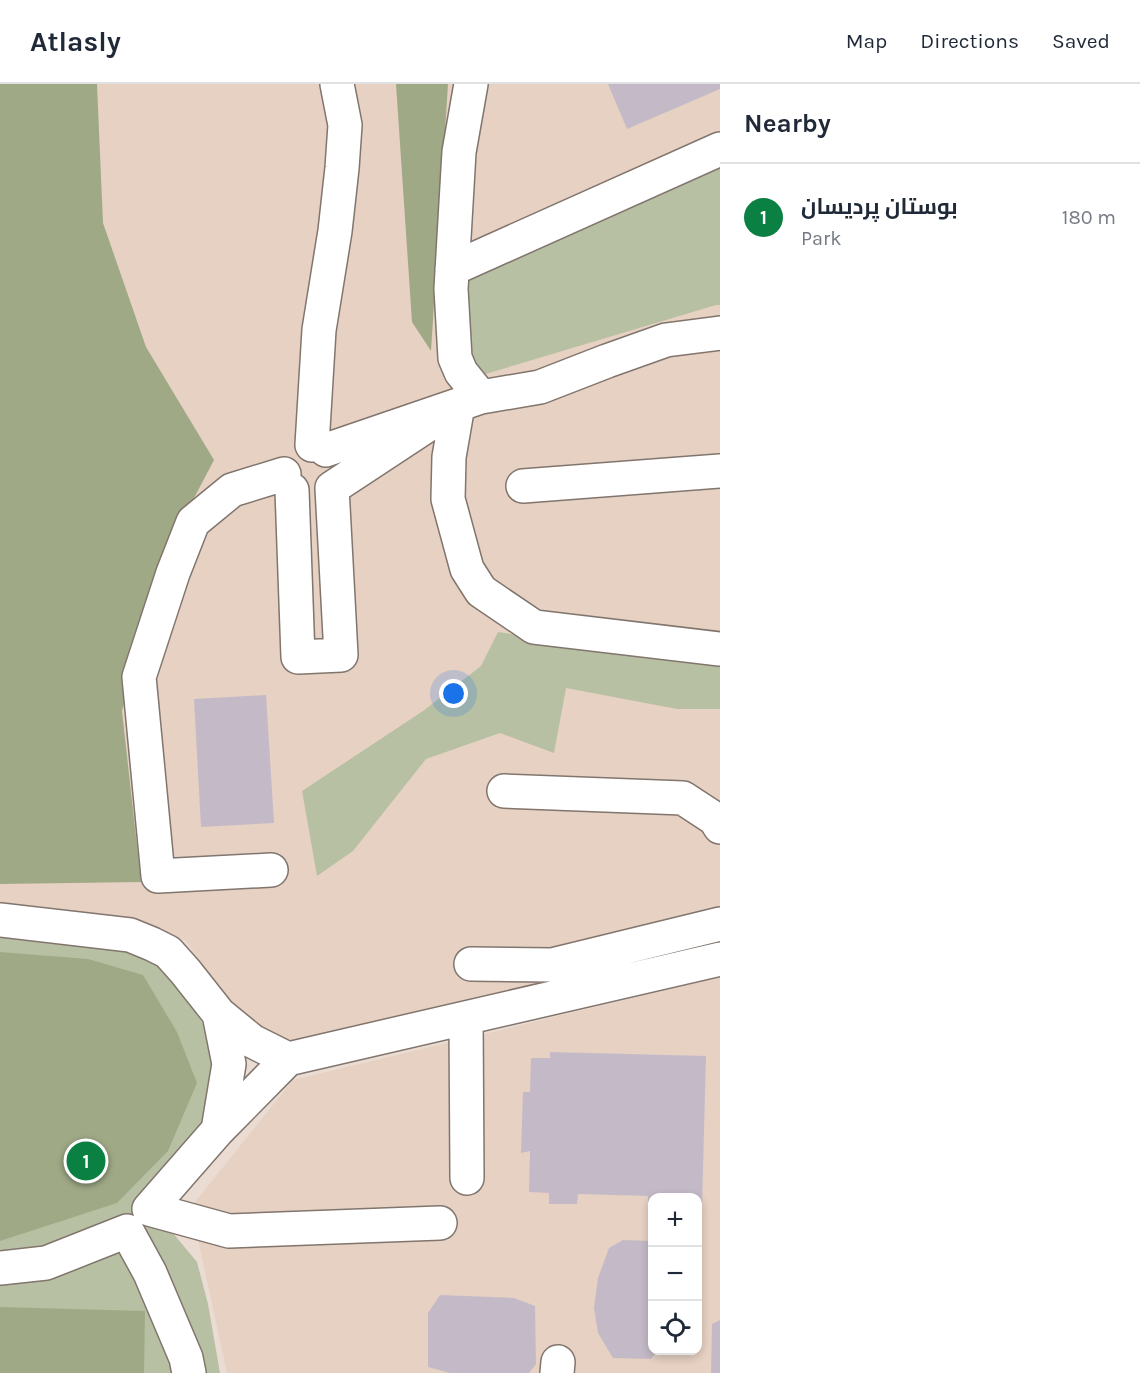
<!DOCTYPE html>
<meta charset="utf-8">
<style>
:root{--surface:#fff;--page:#f2f2f3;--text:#1f2937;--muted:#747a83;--line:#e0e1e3;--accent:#0b8043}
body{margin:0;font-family:Karla,Cairo,sans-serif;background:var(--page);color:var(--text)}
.controls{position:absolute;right:18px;bottom:18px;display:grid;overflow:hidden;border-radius:12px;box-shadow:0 3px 9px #0003}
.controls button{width:54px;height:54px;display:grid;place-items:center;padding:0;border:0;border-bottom:2px solid var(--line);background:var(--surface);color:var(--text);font:30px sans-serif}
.you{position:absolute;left:454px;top:610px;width:21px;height:21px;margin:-15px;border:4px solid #fff;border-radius:50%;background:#1a73e8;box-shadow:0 0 0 9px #1a73e833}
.badge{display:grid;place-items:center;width:39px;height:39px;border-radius:50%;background:var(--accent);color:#fff;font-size:20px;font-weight:700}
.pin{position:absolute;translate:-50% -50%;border:3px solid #fff;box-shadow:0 2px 6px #0006}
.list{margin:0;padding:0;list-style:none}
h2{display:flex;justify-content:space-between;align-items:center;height:78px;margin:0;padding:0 24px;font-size:26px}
h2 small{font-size:20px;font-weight:400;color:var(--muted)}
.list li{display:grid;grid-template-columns:39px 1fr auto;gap:18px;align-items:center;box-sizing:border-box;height:108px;padding:0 24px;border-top:2px solid var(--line)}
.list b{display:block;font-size:22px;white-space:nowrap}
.list p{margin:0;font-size:20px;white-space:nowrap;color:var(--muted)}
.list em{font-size:20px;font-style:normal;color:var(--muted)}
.icon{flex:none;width:33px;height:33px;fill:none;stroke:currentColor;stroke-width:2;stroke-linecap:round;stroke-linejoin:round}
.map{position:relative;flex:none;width:720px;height:1289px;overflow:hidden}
header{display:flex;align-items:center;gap:36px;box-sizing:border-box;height:84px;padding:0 30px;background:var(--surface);border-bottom:2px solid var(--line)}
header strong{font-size:28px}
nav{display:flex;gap:33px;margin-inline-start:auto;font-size:21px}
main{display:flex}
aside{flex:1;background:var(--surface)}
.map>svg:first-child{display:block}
.built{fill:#e6d1c3;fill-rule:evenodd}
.green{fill:#b8c0a3}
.forest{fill:#9fa986}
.building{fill:#c4bac7}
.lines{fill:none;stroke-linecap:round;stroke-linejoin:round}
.minor-casing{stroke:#81756d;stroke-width:36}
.minor{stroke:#fff;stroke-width:33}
</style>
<header>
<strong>Atlasly</strong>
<nav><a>Map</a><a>Directions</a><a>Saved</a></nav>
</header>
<main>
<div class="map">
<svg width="720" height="1289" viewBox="0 0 720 1289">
<rect width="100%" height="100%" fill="#eadcd3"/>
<path class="built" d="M97,0H720V863L292,965L248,947L186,857L152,841L0,827V745L121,590Z
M720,893V1289H227L191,1123L293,996ZM652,1114H698V1266H652Z"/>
<path class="green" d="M720,83V221H716L479,292L464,270L458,197Z
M498,548L712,580L720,579V625H677L566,604L554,669L500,649L426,675L353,767L317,792L302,707L423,627L481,582Z
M0,853L119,865L156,876L188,913L206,946L215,972L210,1023L201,1042L142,1112L197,1178L208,1220L220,1289H0Z"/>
<path class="forest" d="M0,0H97L103,139L146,263L214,376L183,435L153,507L122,627L141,798L0,800Z
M396,0H448L431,267L412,238Z
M0,868L88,875L143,891L177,948L197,999L168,1067L117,1119L0,1157Z
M0,1223L145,1227L144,1289H0Z"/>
<path class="building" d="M608,0H720V5L627,45Z
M266,611L274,739L201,743L194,615Z
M550,968L706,972L702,1122H698V1114H652V1127H648V1112L578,1110L577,1120H549V1109L529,1108L530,1067L521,1069L523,1008H530L531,974H550Z
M623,1156L652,1157V1266H658L651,1275L613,1274L598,1249L594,1224L598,1194L609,1164Z
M440,1211L514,1214L535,1222L536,1280L529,1289H450L428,1283V1229Z
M720,1236V1289H711L712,1240Z"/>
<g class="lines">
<defs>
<path id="minor" d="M471,0L459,68L451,205L455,274L461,288L481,313
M452,185L720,65
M458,321L449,373L448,415L467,485L481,507L534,543L720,565
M312,361L319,246L335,147L342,84L345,41L337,0
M326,366L481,313L540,303L607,277L666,256L720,249
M523,402L720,387
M292,406L298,573L341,571L332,404L458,321
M504,707L683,714L715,735L720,743
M271,786L158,792L139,593L173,489L193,438L232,406L284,390
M0,836L130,851L152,860L168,868L185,887L219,930L252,957L288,975
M471,880L552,881L720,840
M466,934L467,1094
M218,1046L229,980L219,930
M440,1139L229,1147L149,1125L218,1046L288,975L720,875
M0,1184L46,1179L127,1147L150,1189L186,1274L189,1289
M557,1289L558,1278"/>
</defs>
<use href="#minor" class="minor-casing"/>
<use href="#minor" class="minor"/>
</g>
</svg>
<div class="controls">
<button>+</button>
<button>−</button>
<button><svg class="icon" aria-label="locate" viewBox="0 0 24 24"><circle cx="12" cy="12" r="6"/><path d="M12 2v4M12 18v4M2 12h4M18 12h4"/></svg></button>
</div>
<div class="you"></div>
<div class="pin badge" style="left:86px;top:1077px">1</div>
</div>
<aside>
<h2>Nearby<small></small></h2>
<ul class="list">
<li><span class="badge">1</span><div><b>بوستان پردیسان</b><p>Park</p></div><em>180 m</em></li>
</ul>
</aside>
</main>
